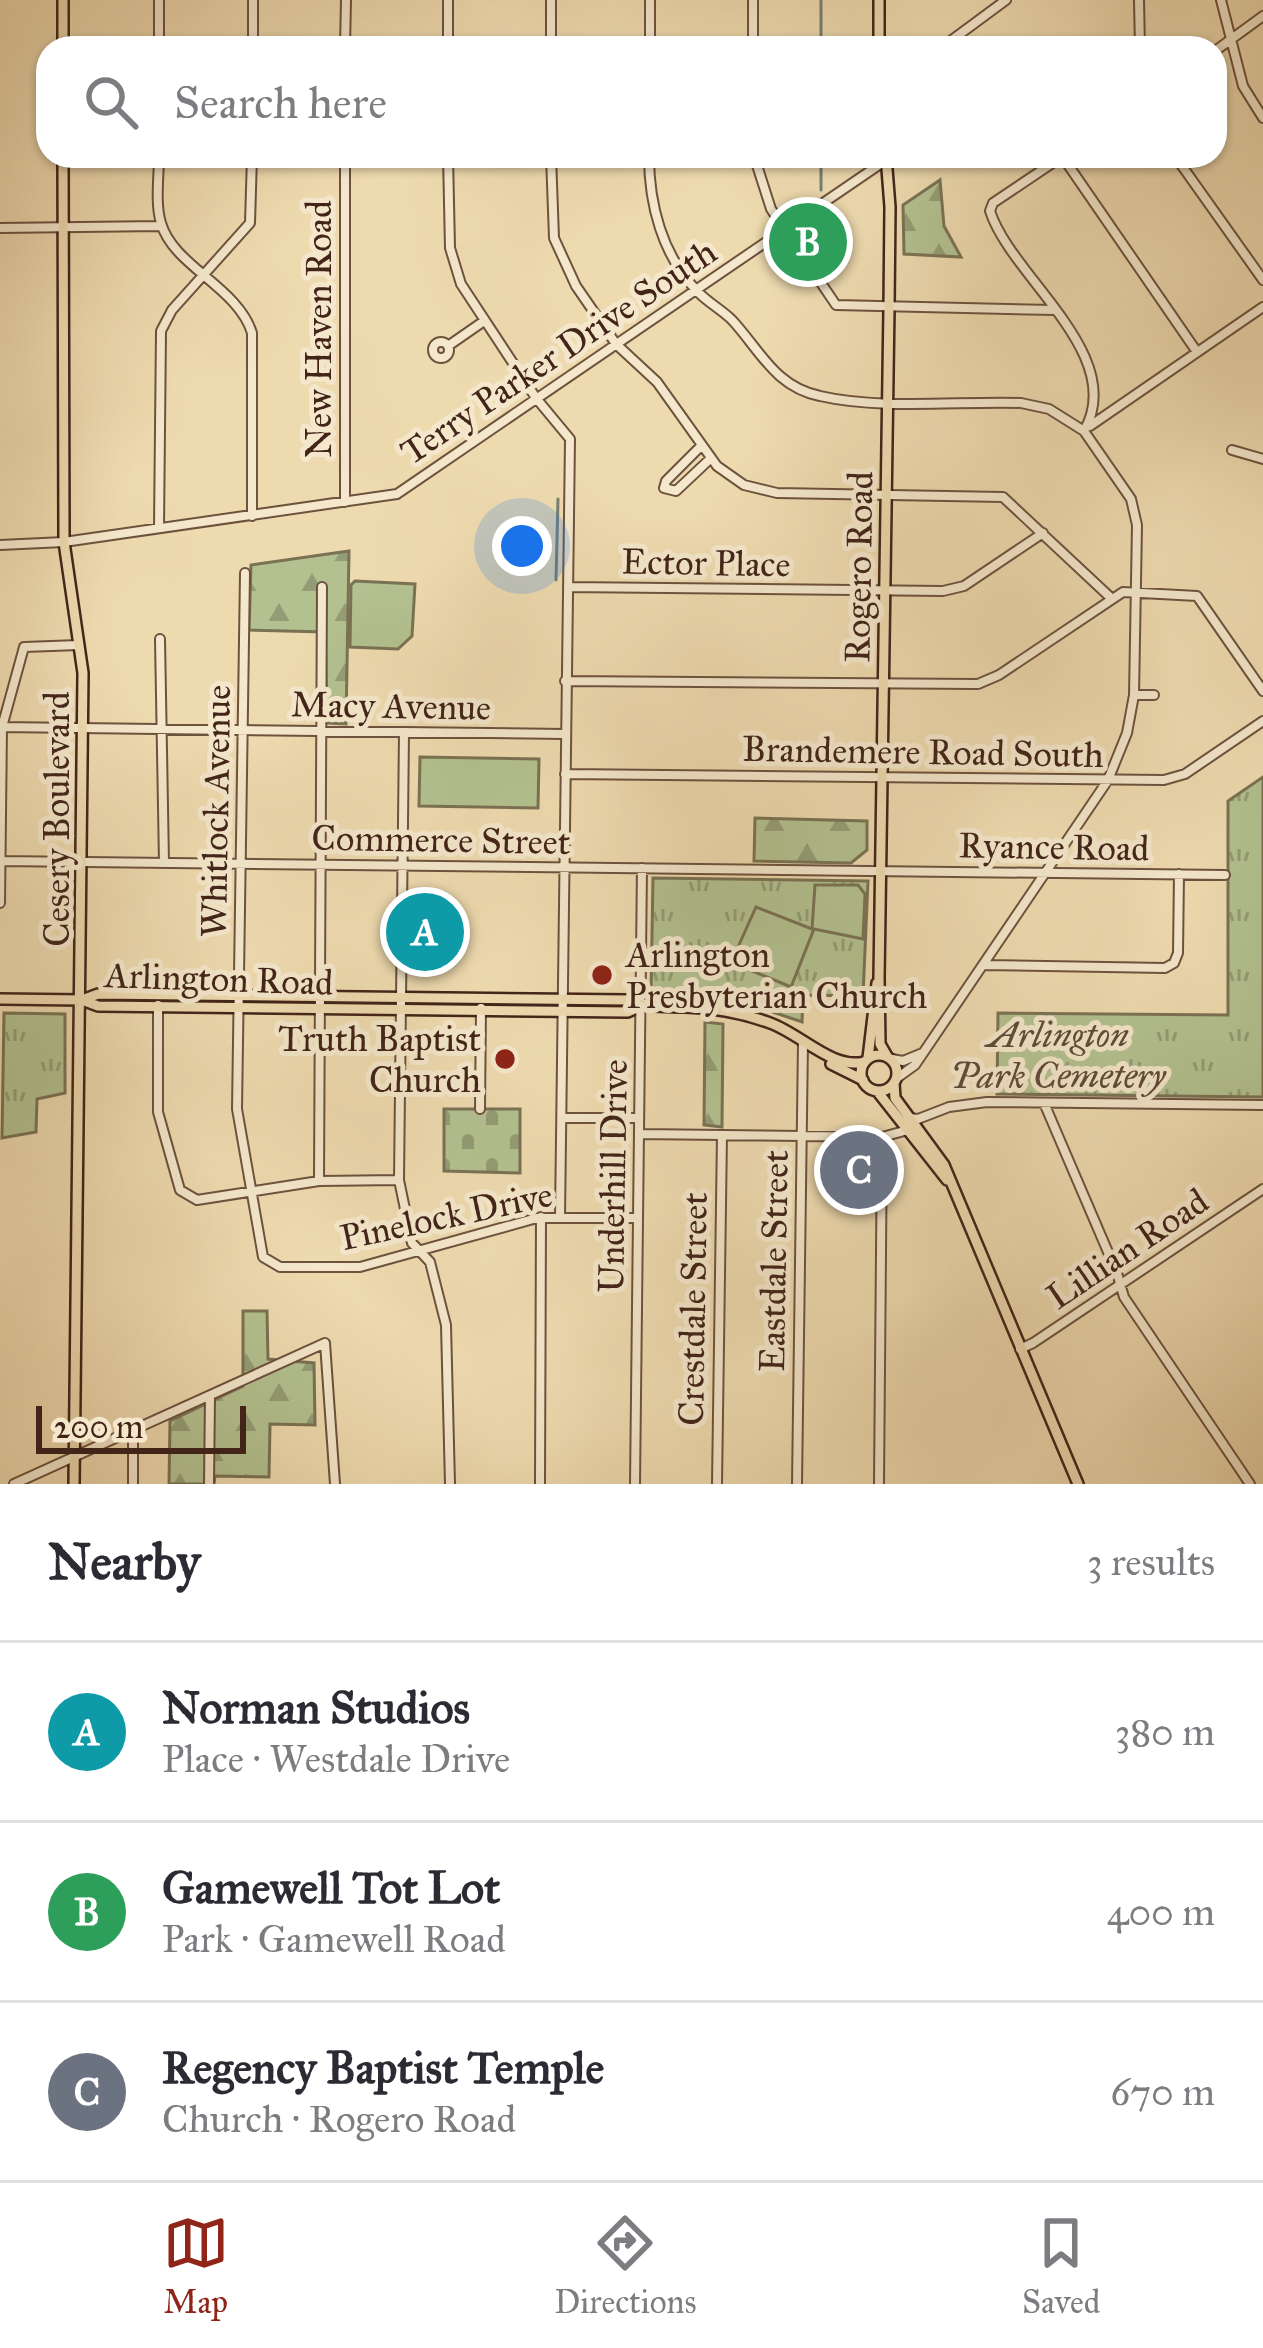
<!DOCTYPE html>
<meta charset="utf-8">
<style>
:root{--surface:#fff;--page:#f7f7f7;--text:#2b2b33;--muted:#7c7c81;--line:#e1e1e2;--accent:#8f2418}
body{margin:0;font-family:"IM FELL Great Primer",serif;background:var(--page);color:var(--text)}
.scale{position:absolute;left:36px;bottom:30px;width:210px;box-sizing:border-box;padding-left:12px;border:6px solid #422419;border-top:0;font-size:33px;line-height:42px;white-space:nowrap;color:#422419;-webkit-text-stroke:9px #f4e7cb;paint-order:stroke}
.you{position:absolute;left:522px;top:546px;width:42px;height:42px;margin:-30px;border:9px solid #fff;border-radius:50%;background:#1a73e8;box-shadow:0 0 0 18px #1a73e833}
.badge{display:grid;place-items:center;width:78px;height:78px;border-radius:50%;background:var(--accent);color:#fff;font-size:39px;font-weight:700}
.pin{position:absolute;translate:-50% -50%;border:6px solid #fff;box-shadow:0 3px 12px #0006}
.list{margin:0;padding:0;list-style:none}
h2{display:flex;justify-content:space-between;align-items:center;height:156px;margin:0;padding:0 48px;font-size:51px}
h2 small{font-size:39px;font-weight:400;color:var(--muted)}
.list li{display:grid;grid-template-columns:78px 1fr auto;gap:36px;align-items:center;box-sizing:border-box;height:180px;padding:0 48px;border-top:3px solid var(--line)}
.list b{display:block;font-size:45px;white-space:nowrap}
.list p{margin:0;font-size:39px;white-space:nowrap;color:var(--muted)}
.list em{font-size:39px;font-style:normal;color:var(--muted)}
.icon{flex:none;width:66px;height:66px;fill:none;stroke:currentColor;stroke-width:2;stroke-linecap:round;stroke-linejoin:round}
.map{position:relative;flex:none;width:1263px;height:1484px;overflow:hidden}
.search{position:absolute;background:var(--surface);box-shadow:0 3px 9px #0004;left:36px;right:36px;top:36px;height:132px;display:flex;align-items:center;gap:30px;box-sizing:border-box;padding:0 42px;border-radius:36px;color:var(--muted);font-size:45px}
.sheet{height:696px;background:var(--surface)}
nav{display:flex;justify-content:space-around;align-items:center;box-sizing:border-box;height:168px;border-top:3px solid var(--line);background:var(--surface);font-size:33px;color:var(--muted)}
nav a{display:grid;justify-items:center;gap:6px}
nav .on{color:var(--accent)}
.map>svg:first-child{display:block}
.grass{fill:url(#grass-tufts);stroke:#7a7254;stroke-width:3}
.forest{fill:url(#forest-firs);stroke:#7a7254;stroke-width:3}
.cemetery{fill:url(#cemetery-stones);stroke:#7a7254;stroke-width:3}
.pitch{fill:#b3c190;stroke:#7a7254;stroke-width:3}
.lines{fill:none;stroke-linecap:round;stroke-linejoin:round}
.stream{stroke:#777e74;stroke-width:3}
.minor-casing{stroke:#6d523e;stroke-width:12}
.major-casing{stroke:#422419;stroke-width:14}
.minor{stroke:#f4e7cb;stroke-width:8}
.major{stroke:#eedaaf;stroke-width:9}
.poi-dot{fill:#8f2418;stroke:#f4e7cb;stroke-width:4.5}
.labels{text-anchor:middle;stroke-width:10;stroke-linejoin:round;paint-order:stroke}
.street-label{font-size:36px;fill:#422419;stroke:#f4e7cb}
.poi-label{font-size:36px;fill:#422419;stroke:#f4e7cb;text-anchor:start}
.park-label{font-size:36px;font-style:italic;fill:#5e4b37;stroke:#f4e7cb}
</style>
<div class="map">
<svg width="1263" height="1484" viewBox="0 0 1263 1484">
<defs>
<pattern id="grass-tufts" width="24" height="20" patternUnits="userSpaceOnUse" patternTransform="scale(3)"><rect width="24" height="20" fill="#b3c190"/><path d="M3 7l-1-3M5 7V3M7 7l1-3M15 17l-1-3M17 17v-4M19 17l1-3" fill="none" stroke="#939d75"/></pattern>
<pattern id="forest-firs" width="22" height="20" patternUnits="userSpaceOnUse" patternTransform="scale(3)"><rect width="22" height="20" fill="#b3c190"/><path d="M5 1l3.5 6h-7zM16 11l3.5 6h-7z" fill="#939d75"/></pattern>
<pattern id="cemetery-stones" width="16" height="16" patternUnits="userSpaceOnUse" patternTransform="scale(3)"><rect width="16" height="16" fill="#b3c190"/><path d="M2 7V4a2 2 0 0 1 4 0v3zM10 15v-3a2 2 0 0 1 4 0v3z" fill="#939d75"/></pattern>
</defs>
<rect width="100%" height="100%" fill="#eedaaf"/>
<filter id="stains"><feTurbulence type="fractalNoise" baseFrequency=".00167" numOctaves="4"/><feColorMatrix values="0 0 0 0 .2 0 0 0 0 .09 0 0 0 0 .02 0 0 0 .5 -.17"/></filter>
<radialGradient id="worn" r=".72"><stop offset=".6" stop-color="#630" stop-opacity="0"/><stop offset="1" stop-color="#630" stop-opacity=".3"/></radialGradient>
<path class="grass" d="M1263,777V1097L997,1094L998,1013L1228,1015V801Z
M653,878L868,881L863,996L803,995L802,1022L729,997L651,993Z
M4,1013L65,1014V1093L37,1099L36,1132L2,1138Z"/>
<path class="forest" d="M940,180L944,226L961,257L904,254L903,205Z
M349,551L346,724L327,723L325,632L249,630L251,565Z
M755,818L867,821V850L851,863L754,861Z
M705,1022L723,1024L722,1127L704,1125Z
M243,1311H267L268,1359L314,1363L315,1425L270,1424L269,1477L215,1476L214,1484H169L170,1421L243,1386Z"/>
<path class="cemetery" d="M444,1109H520V1173L444,1171Z"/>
<path class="pitch" d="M355,581L415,584L412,636L398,649L350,647L351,585Z
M420,757L539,759L538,808L419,806Z
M815,885H858L865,894L863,939L814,929L791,987L738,965L734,956L756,907L812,929Z"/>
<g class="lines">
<path class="stream" d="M821,0V48
M821,156V190
M821,260L822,217
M556,580L558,499"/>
<defs>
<path id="minor" d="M448,0V48
M1139,0L1140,48
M1221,0L1243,86L1263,118
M159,48V0
M253,48V0
M345,48L346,0
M551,48V0
M650,48V0
M753,48V0
M941,48L1006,0
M1215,51L1263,16
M159,156C159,177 155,203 161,223C173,266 238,287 252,333V516
M448,156L450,248L461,284L536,398L570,439L560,1217
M551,156L554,238L576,286L616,344L657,382L717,466L744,485L777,493L1003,497L1111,598
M649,156C649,204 662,255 697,291C707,302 721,309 732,320C760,350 775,387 820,396C881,410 958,401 1021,403L1049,409L1084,431L1131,499L1137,525L1134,695L1127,733L1108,780L915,1065L897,1078
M754,156L771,209L836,305L1054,310
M1062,156L1197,352
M1063,156L993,203L990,211C1011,277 1128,355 1084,431
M1175,156L1263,280
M0,228L160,226
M433 350a8 8 0 1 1 16 0a8 8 0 1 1-16 0Z
M448,346L484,321
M1090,426L1263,307
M701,446L666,481L664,488L676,491L710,459
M1232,450L1263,459
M345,502V156
M159,528L161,331L172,310L250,223L252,156
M0,545L64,542L397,494L892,156
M245,573L237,1109L263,1257L280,1267H360L537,1218H638
M568,587L943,591L964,586L1043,533
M160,639L164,863
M565,681L978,684L999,675L1123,592L1197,596L1263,691
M1134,695H1154
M0,727L565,734
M404,732L399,1180L412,1243L430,1262L446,1325L450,1484
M565,774L1164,780L1185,774L1263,721
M0,861L1225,875
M0,903L2,727L24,647L79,645
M984,965L1165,968L1174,963L1178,953L1179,874
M158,1005V1112L180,1190L197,1200L319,1181L399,1180
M892,1059L903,1061L920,1054
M1044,1103L1117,1273L1124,1297L1250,1484
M480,1109L481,1008
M562,1118H639
M909,1118L918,1119L949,1107L987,1102L1263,1105
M640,1134L882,1137L908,1130
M319,1181L322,587
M1020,1349L1033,1343L1263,1189
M14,1484L325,1343L335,1484
M133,1484V1432
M209,1484L210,1396
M540,1484L541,1217
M635,1484L642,868
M717,1484L722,1135
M797,1484L803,1042
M879,1484L882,1137"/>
<path id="major" d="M63,0V48
M879,0V48
M63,156L64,542L83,673L74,1484
M886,156L890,207L889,308L879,978L880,1044L887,1056
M0,999L82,1000L98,994L628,1000C647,1008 666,1006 685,1007C714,1008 743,1013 770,1023C801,1034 833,1070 864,1062
M82,1000L98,1006L628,1012L641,1006
M861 1073a18 18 0 1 1 36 0a18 18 0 1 1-36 0Z
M868,1058L877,983
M831,1064L863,1080
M894,1083L895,1098L944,1165L1078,1484
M877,1091L947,1180"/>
</defs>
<use href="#minor" class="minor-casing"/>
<use href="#major" class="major-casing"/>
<use href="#minor" class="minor"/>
<use href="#major" class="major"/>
</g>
<g class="poi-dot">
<circle cx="602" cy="975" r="12"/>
<circle cx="505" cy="1059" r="12"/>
</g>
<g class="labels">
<g class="street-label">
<text transform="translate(318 329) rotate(-90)" y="13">New Haven Road</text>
<text transform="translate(558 351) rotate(-34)" y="13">Terry Parker Drive South</text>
<text transform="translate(706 562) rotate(1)" y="13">Ector Place</text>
<text transform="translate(858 567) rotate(-89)" y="13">Rogero Road</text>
<text transform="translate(391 705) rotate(1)" y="13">Macy Avenue</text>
<text transform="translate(923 751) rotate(1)" y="13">Brandemere Road South</text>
<text transform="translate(215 811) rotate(-89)" y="13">Whitlock Avenue</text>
<text transform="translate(56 819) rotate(-90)" y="13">Cesery Boulevard</text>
<text transform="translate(441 839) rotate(1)" y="13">Commerce Street</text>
<text transform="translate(1054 846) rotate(1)" y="13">Ryance Road</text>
<text transform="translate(219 978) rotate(2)" y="13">Arlington Road</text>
<text transform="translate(612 1176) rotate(-89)" y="13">Underhill Drive</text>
<text transform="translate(446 1215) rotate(-12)" y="13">Pinelock Drive</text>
<text transform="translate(1127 1248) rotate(-34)" y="13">Lillian Road</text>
<text transform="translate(773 1261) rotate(-89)" y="13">Eastdale Street</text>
<text transform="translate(692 1309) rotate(-89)" y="13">Crestdale Street</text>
</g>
<g class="poi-label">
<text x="626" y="967">Arlington<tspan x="626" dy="41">Presbyterian Church</tspan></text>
<text x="481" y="1051" text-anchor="end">Truth Baptist<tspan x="481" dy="41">Church</tspan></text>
</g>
<g class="park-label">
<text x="1058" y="1047">Arlington<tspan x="1058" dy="41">Park Cemetery</tspan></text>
</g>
</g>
<rect width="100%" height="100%" filter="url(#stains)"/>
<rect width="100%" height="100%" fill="url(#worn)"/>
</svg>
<div class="scale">200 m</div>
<div class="you"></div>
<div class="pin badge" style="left:425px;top:932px;background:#0f9aa8">A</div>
<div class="pin badge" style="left:808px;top:242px;background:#2e9e5b">B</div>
<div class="pin badge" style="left:859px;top:1170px;background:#6b7280">C</div>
<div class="search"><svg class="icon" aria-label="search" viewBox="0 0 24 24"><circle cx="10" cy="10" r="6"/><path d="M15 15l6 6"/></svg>Search here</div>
</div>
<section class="sheet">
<h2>Nearby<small>3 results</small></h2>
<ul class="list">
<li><span class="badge" style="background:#0f9aa8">A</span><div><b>Norman Studios</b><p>Place · Westdale Drive</p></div><em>380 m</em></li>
<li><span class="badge" style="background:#2e9e5b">B</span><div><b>Gamewell Tot Lot</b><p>Park · Gamewell Road</p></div><em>400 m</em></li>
<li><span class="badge" style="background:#6b7280">C</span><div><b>Regency Baptist Temple</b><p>Church · Rogero Road</p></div><em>670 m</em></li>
</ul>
</section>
<nav>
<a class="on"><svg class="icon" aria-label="map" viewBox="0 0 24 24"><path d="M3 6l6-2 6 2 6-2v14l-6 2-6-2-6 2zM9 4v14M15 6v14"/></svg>Map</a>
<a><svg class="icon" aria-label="directions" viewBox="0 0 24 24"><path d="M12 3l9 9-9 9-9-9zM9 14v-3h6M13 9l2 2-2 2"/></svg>Directions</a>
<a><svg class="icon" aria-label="saved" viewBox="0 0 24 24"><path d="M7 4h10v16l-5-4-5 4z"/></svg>Saved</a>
</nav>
